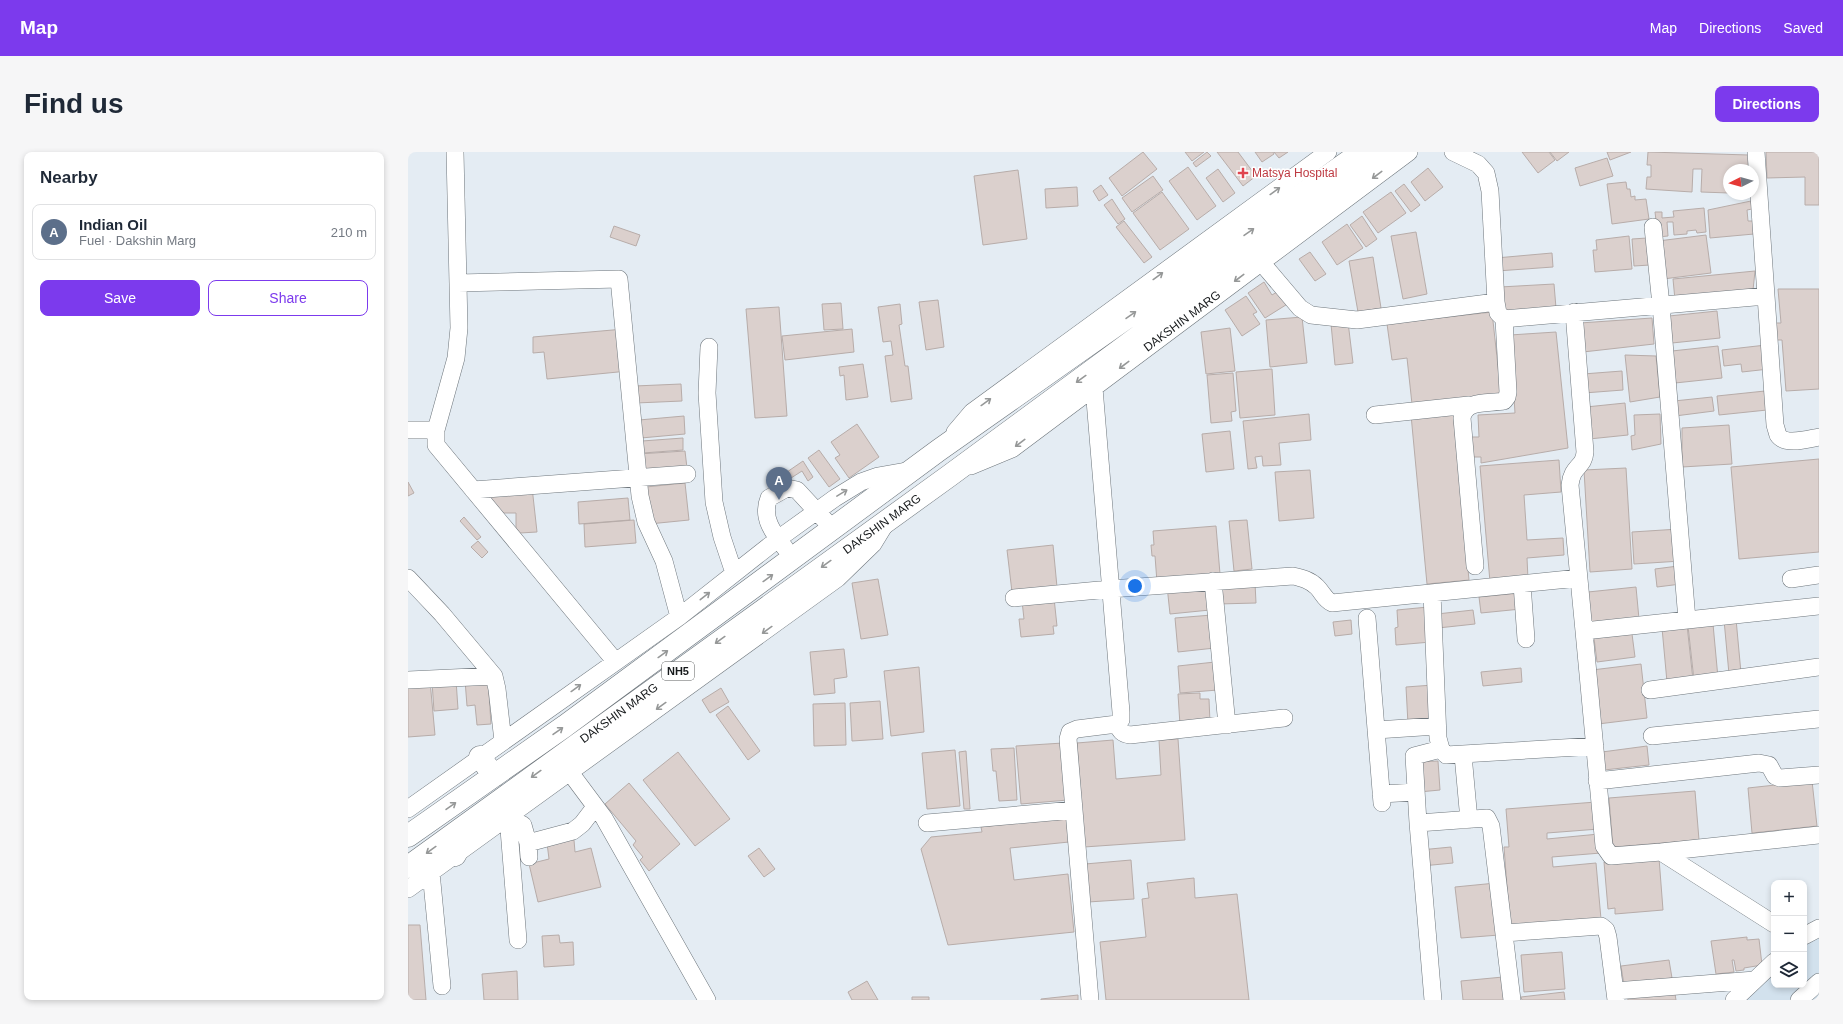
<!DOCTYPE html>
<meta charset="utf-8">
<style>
:root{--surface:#fff;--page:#f6f6f7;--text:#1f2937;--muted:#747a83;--line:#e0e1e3;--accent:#7c3aed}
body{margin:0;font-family:Helvetica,sans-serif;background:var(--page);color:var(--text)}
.controls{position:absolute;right:12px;bottom:12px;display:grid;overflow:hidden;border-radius:8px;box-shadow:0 2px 6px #0003}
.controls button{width:36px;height:36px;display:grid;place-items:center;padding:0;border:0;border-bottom:1px solid var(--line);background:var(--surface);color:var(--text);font:20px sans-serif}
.compass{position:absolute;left:1315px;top:12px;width:36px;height:36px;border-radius:50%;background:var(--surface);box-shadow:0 2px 6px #0003;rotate:264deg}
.you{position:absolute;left:727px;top:434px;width:14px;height:14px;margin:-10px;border:3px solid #fff;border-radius:50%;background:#1a73e8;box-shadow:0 0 0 6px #1a73e833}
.badge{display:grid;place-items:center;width:26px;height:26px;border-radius:50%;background:var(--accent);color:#fff;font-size:13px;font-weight:700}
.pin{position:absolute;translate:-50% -33px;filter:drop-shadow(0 1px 2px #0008)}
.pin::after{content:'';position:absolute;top:21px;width:14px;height:12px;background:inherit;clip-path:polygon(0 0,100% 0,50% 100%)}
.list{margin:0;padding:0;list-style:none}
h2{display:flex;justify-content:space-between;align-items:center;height:52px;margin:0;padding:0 16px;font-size:17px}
h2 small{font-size:13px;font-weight:400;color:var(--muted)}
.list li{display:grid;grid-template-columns:26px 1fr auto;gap:12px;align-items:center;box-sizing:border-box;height:56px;margin:0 8px 8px;padding:0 8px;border:1px solid var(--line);border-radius:8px}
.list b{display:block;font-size:15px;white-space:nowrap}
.list p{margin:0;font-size:13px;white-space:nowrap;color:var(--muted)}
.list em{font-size:13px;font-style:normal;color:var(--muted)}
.actions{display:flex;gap:8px;padding:12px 16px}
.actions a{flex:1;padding:9px 0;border:1px solid var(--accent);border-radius:8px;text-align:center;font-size:14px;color:var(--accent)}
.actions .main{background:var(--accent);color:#fff}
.icon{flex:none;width:22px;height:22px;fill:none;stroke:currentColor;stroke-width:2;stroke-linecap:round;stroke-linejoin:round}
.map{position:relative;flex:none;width:1411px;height:848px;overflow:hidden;border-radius:8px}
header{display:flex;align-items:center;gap:24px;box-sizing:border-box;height:56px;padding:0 20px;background:var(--accent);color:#fff}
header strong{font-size:19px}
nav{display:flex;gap:22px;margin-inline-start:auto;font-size:14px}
.intro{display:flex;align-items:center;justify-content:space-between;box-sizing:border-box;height:96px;padding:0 24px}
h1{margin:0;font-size:28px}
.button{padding:10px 18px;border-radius:8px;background:var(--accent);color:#fff;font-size:14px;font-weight:700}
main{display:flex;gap:24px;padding:0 24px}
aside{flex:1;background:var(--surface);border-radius:8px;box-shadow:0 2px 6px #0003}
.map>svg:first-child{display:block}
.built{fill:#d2e1ed}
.building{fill:#dbd0cd;stroke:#b7aca9}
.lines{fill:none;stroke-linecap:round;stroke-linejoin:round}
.minor-casing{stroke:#6e767c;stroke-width:18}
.highway-casing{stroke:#6e767c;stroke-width:23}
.minor{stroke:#fff;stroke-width:17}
.highway{stroke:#fff;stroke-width:22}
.oneway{stroke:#969898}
.health-dot{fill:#e0444e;stroke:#fff;stroke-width:1.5}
.labels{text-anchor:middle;stroke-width:3;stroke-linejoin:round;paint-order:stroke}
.shield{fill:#fff;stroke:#5c5e5f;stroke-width:1}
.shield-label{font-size:11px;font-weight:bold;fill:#16191b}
.health-label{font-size:12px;fill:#be3a42;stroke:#fff;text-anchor:start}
.street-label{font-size:12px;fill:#16191b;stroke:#fff}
</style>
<header>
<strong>Map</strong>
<nav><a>Map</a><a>Directions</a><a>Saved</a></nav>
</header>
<div class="intro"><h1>Find us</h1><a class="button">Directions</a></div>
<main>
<aside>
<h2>Nearby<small></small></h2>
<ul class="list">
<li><span class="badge" style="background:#5c6f8a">A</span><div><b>Indian Oil</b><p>Fuel · Dakshin Marg</p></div><em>210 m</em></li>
</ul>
<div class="actions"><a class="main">Save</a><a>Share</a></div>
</aside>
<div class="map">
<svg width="1411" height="848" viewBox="0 0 1411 848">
<rect width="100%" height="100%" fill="#e4ecf3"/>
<path class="built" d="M1411,782V848H1336L1366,820V833H1396V792Z"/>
<path class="building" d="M735,0L749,17L714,44L701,26Z
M777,0H796L784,9Z
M799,0L803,4L788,15L785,11Z
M809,0H830L848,24L835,34Z
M847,0H865L866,2L854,10Z
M866,0H880L871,6Z
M1114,0H1141L1147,8L1130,21Z
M1142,0H1161L1149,9Z
M1199,0H1223L1202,8Z
M1240,0L1341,3L1340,18H1321V41L1293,40L1294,17H1285L1284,40L1238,37L1239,25H1243V13H1239Z
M1358,0H1411V53H1397V25L1359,26Z
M1199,6L1205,24L1172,34L1167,16Z
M780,15L808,54L789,68L761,29Z
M1020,16L1035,35L1017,49L1003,30Z
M810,17L827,41L815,50L798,26Z
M610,18L619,87L575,93L566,24Z
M745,24L755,38L724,60L714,46Z
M1218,30L1219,37H1222L1223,45L1227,44V48L1238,47L1241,67L1204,72L1199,32Z
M996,32L1012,53L1003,60L987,39Z
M693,33L700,43L691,49L685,39Z
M669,35L670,54L638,56L637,37Z
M754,40L781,77L752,98L725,61Z
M983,40L998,61L970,81L955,60Z
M704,47L717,67L710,72L696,53Z
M1343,49L1344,57L1339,58L1340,69H1346V82L1302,86L1300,58Z
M1296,56L1298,80L1289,81L1288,78L1279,79V82L1266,83L1265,70H1259L1260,84L1250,85L1247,60H1254V66L1266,65L1265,59Z
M954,64L969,87L958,95L942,73Z
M716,69L744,105L736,111L708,75Z
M939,72L955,96L929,113L914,90Z
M206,74L232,83L228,94L202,85Z
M1008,80L1019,142L995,147L983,84Z
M1298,83L1303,121L1255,127L1250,89Z
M1221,84L1224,117L1187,120L1185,98H1189L1188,88Z
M1239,86L1242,113L1226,114L1224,87Z
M902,100L918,122L907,129L891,107Z
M1144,101L1145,115L1089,119L1088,106Z
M965,105L973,156L950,160L941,109Z
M1347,119L1345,138L1267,148L1265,127Z
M856,130L864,143L872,138L881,151L857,166L840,141Z
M1146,132L1148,156L1093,159L1092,135Z
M1370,137H1411V237L1378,239L1374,188H1369L1367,171H1373Z
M838,144L849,160L845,162L852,172L834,184L817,158Z
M530,148L536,195L518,198L511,150Z
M433,151L435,177L416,178L414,152Z
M492,152L494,172L491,173L497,214H500L504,247L483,250L477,204L485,203L483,189L475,190L470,155Z
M371,155L379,264L347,266L338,157Z
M1309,159L1312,186L1264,191L1261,164Z
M1084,160L1093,242L1004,252L999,206L984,208L979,172Z
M894,165L899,211L862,215L858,168Z
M1244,166L1246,192L1175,200L1172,171Z
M940,170L945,211L927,213L923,172Z
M822,176L827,219L798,222L793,180Z
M216,177L220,219L139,227L136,200L125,201V185Z
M444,177L446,200L377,208L374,184Z
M1148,180L1160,296L1073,311V305H1065L1064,285H1071L1070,263L1107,261L1102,183Z
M1358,193L1361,217L1334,220L1333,212L1316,214L1314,198Z
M1310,194L1314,226L1267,231L1264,199Z
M1217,203L1248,204L1252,245L1222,250Z
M455,212L460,245L438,248L436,223L432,224L431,215Z
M864,217L867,263L832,266L828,220Z
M1214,219L1215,238L1176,241L1175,222Z
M825,221L828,259L823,260L824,269L803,271L799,223Z
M273,232L274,249L228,251L227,234Z
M1357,239L1359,258L1311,263L1309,244Z
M1304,245L1306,259L1267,264L1266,249Z
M1217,251L1220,283L1181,287L1178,255Z
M1045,259L1061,428L1019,432L1003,263Z
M901,262L903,288L871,291L873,313L855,314L854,304L847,305L849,316L840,317L835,269Z
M1252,262L1253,292L1224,298L1223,284L1227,283L1226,263Z
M276,264L277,282L233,286L231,268Z
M449,272L471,305L441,326L427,306L432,303L423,290Z
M1321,273L1324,312L1274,315V276Z
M822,279L826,317L798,320L794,282Z
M275,286V298L235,301L234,289Z
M411,298L432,327L421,335L400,306Z
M277,299L279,316L231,320L230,302Z
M1411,307V400L1331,407L1323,315Z
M1151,308L1153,340L1116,343L1119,388L1155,386L1156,403L1119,406L1120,427L1082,430L1072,314Z
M395,309L405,325L400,329L394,319L383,326L379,320Z
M1218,316L1224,417L1182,420L1176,318Z
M902,318L906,366L871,369L867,320Z
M0,330L6,341L0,344Z
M277,331L281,368L241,372L238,335Z
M124,335L129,380L112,381L108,376V361H95L77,340Z
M220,346L222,368L171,372L170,350Z
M56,365L73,385L69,388L52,369Z
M226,368L228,391L177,395L176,372Z
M839,368L844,417L826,419L821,369Z
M808,374L812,422L749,430L747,404H744L743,393H746L745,379Z
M1271,377L1273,409L1226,412L1224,380Z
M70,389L80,400L74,406L63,395Z
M645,393L649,435L604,440L599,398Z
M1270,414L1273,432L1249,435L1247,417Z
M470,427L480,483L453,487L444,431Z
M799,430L802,458L762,462L759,434Z
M847,431L848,451L810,452L809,432Z
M1228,435L1231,467L1183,472L1180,440Z
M1112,441L1113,457L1073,461L1071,445Z
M646,446L649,474H645L646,482L613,485L611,467H616L614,449Z
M1020,455L1023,490L988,493L987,476L990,475L989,458Z
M1065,458L1067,472L1030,476L1029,462Z
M804,463L807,496L770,500L767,466Z
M1328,467L1333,521L1321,522L1316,468Z
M943,468L944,482L927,484L925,470Z
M1305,472L1310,526L1286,528L1280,474Z
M1279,473L1285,528L1259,530L1254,476Z
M1224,482L1227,505L1189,510L1186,486Z
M436,497L439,525L426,527L427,541L406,543L402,500Z
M807,510L810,538L772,541L770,514Z
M1233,512L1239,566L1190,572L1184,518Z
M511,515L516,580L483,584L476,519Z
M1113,516L1114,530L1075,534L1073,520Z
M80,527L83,572L69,573L67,553L59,554L57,528Z
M48,528L50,557L26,559L24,530Z
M22,529L27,583L0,585V531Z
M1025,533L1028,570L1000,572L998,535Z
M313,536L321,550L302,561L294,548Z
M792,541V547H801L802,571L772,573L770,542Z
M472,549L475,587L444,589L442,551Z
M437,551L438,593L406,594L405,552Z
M320,554L352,599L340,608L308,563Z
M770,587L777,688L676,695L669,591L705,588L708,627L753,623L751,588Z
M655,591L660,648L613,652L608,594Z
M1239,594L1241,613L1196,618L1194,600Z
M606,596L609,648L591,649L588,619H585L583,597Z
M547,598L552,654L519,657L514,601Z
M558,599L562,657H556L551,600Z
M270,600L322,667L287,694L235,628Z
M1030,609L1032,638L1011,640L1009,610Z
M1404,629L1409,674L1344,681L1340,636Z
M221,631L272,692L241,719L232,708L235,705L225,693L228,689L197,652Z
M1287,639L1291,688L1205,695L1201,646Z
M1188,650L1191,677L1139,681V687L1191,682L1193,701L1144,705L1145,715L1188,711L1193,767L1102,774L1096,695H1101L1098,657Z
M658,665L661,690L602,696L606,728L660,722L666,780L540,793L513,697L523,685L574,680L573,675Z
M161,685L166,688L167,700L183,696L193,735L130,750L121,712L141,707L139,691Z
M1043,695L1045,711L1014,714L1012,698Z
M351,696L367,717L356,725L340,704Z
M1251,706L1255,758L1207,762V756L1200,757L1196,710Z
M723,708L726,747L680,750L677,712Z
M786,726L787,746L829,742L841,848H698L692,790L738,785L734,747L741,746L739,731Z
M1088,731L1091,783L1053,786L1047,735Z
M0,773H12L18,848H0Z
M151,783L152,791L165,790L166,813L136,815L134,784Z
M1339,785V788L1351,787L1354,813L1336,816V818L1328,819L1326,808H1324L1326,820L1308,822L1303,789Z
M1154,800L1157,837L1116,840L1113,803Z
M1261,808L1264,826L1216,833L1213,814Z
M109,819L110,848H76L74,822Z
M1095,825L1097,848H1055L1053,829Z
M459,829L470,848H444L440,840Z
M1266,836L1268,848H1220L1219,843Z
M1156,840L1157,848H1114L1113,845Z
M670,843V848H633V847Z
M504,845H521V848H504Z"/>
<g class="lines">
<defs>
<path id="minor" d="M47,0L51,176L48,206L28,278V293L207,509
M1045,0L1070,12L1078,21L1082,39L1088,150L1090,161L1096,167L1358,144
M1348,0L1367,273C1368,276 1369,280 1370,283C1377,294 1400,287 1411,285
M1245,75L1253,153L1279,468
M853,110L892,156L903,163L949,168L1088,150
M50,131L211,127L232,344L238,370L256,409L271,465
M1166,160L1177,300C1176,316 1164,313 1162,333L1176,479L1411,454
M301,195L299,241L306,350L314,385L326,421
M967,263L1061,253
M0,278H28
M547,280L564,260L920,0
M563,314L604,297L1001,0
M65,338L279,322
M377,396C365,381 353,365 361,346L379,336L389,338L425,377
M1067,414L1054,266C1057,247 1081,252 1096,249L1099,245L1100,240L1096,167
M0,426L34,462L86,524L89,537L95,589
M1383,427L1411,423
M805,429L819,573
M1114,432L1118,487
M1024,441L1030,586L1033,597L1038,603L1187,594
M606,446L702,437L885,424C894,426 902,428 909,435C915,441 916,447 924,451L1171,426
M959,466L974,651
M1176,479L1196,694L1203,704L1253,700L1411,683
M0,528L86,524
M1242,538L1411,515
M709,572C712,579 714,582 722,583L876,566
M968,578L1029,574
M1244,584L1411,567
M1055,603L1061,668
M155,611L196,666L299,848
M1189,629L1351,611L1361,613L1367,624L1372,626L1411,623
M973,642L1008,640
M0,657L271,465L370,387L427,346L453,330L470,324L504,318
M519,671L666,658
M1010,671L1079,666L1083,674L1104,848
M120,691L165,679L174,672L187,655
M1253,700L1366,772
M23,720L34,834
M0,737L430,426L465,392L476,374
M1096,781L1193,774L1198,778L1200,785L1208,848
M1396,784L1411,776
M110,788L100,665L115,673L120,691L121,705
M1207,839L1347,828
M682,848L660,587L662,580L669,577L709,572L713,568V560L686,236
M1025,848L1010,671L1006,604L1033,597
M1326,848L1366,810
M1391,848L1411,830"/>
<path id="highway" d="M72,605L86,624
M0,684L157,574L531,298L954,0
M47,703L63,672
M0,715L541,324L981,0"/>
</defs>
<use href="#minor" class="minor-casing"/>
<use href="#highway" class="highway-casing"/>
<use href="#minor" class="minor"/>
<use href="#highway" class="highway"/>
</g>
<defs><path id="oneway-shaft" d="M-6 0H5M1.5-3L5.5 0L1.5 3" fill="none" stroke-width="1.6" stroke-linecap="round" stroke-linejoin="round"/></defs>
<g class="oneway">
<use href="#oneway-shaft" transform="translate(969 23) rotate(143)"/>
<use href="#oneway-shaft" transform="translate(867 39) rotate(-36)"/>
<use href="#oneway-shaft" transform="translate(841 80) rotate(-35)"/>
<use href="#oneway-shaft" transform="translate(750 124) rotate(-36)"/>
<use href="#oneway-shaft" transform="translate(831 126) rotate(143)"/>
<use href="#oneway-shaft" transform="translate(723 163) rotate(-35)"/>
<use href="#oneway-shaft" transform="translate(716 213) rotate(143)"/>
<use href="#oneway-shaft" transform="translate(673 227) rotate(144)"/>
<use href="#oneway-shaft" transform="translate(578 250) rotate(-36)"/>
<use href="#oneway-shaft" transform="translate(612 291) rotate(143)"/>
<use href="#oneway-shaft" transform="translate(434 341) rotate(-31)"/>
<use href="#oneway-shaft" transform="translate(418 412) rotate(144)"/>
<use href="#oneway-shaft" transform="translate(360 426) rotate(-36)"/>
<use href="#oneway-shaft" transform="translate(297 444) rotate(-38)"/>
<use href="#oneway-shaft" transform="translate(359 478) rotate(144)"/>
<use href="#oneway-shaft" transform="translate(312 488) rotate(144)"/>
<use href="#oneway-shaft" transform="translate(255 502) rotate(-36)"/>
<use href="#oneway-shaft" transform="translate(168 536) rotate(-36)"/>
<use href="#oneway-shaft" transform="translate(253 554) rotate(144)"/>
<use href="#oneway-shaft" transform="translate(150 579) rotate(-35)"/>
<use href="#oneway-shaft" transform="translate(128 622) rotate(144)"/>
<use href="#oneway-shaft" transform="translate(43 654) rotate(-35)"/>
<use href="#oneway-shaft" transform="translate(23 698) rotate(144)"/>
</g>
<path class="health-dot" d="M833 15h4v4h4v4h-4v4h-4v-4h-4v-4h4z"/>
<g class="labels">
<rect class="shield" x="254" y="510" width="32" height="18" rx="3"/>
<g class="shield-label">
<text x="270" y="523">NH5</text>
</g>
<g class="health-label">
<text x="844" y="25">Matsya Hospital</text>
</g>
<g class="street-label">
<text transform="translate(774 169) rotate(-37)" y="4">DAKSHIN MARG</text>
<text transform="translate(474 372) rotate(-36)" y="4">DAKSHIN MARG</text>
<text transform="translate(211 561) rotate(-36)" y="4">DAKSHIN MARG</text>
</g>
</g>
</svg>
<div class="controls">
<button>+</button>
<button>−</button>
<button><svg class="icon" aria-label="layers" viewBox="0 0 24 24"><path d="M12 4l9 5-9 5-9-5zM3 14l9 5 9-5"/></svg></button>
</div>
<svg class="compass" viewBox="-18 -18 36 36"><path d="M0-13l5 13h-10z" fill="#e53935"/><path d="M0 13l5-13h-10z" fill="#747a83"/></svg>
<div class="you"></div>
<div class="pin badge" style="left:371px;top:348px;background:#5c6f8a">A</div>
</div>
</main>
